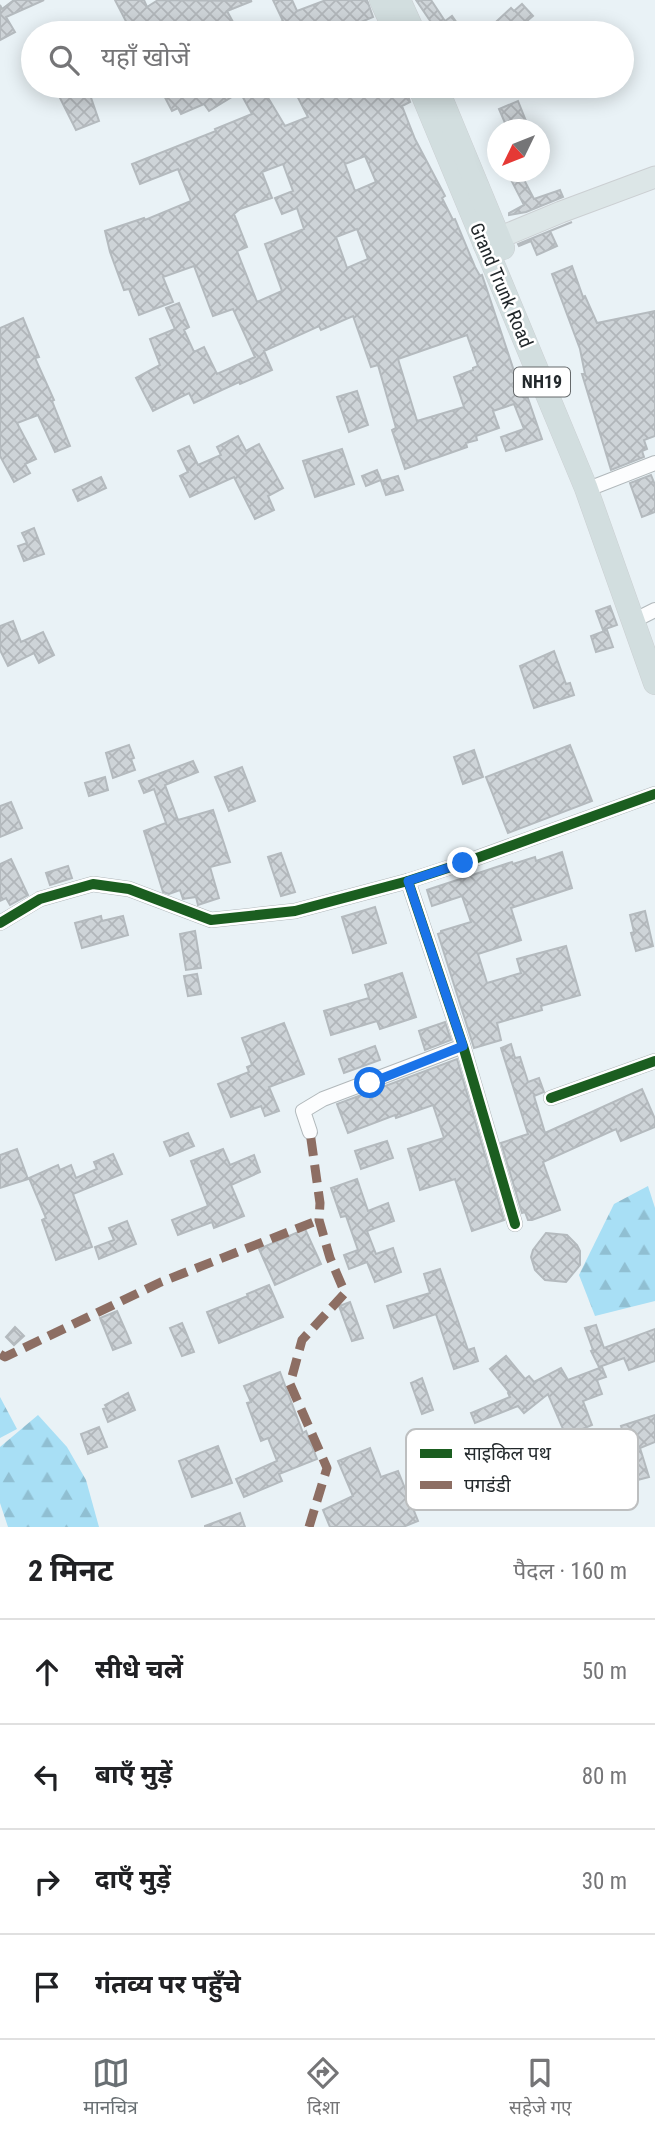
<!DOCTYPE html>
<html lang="hi">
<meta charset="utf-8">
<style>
:root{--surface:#fff;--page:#f2f2f2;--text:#202124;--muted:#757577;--line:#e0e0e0;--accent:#686f73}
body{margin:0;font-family:"Roboto Condensed","Noto Sans Devanagari",sans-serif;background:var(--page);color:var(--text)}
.compass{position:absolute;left:487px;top:119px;width:63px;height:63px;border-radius:50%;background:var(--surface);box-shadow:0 4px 18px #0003;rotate:227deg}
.stop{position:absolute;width:21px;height:21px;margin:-16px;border:5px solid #1a73e8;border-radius:50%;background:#fff}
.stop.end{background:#1a73e8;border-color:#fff;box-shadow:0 2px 7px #0008}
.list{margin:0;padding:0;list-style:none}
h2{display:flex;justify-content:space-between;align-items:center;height:91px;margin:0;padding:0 28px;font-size:30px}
h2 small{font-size:23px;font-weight:400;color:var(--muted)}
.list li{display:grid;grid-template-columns:46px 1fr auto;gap:21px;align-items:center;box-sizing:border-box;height:105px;padding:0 28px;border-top:2px solid var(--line)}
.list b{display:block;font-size:26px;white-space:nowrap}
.list em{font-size:23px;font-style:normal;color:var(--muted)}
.icon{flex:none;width:38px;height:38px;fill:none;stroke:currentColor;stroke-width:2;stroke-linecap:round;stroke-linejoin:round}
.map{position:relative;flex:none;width:655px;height:1527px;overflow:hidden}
.search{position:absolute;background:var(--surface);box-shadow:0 4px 18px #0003;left:21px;right:21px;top:21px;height:77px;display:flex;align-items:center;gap:18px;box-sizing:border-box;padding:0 24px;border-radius:38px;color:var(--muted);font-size:26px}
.sheet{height:511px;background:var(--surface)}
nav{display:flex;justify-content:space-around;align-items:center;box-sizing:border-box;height:98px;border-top:2px solid var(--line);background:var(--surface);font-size:19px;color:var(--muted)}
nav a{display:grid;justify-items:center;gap:4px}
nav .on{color:var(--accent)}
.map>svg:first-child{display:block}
.forest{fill:url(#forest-firs)}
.building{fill:url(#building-cross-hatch);stroke:#b4babe;stroke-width:2;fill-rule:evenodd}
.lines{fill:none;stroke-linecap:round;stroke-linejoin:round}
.minor-casing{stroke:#b1b8bb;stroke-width:16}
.primary-casing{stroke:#cbcfd2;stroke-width:23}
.trunk-casing{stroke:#cbcfd2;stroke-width:24}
.minor{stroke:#fcfdfe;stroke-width:14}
.primary{stroke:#dce6e7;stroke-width:21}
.trunk{stroke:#d2dedf;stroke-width:23}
.quiet{stroke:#8d6e63;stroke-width:9;stroke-dasharray:18 9;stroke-linecap:butt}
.cycleway-casing{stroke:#fff;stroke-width:15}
.cycleway{stroke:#1b5e20;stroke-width:10}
.route{stroke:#1a73e8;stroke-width:9}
.labels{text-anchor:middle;stroke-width:5;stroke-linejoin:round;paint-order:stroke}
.shield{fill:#fff;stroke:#65696b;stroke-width:2}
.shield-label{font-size:18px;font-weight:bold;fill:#23292c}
.street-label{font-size:19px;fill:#23292c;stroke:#fff}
.key{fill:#fff;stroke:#bdbfc0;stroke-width:2}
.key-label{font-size:19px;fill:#23292c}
</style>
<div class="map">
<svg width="655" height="1527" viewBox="0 0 655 1527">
<defs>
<pattern id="forest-firs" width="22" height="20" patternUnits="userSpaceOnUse" patternTransform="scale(1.75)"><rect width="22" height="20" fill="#a8dff5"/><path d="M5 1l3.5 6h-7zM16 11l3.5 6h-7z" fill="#90bfd2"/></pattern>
<pattern id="building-cross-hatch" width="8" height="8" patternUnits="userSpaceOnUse" patternTransform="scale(1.75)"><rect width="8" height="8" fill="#ced4d8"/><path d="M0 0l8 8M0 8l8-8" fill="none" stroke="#b1b6ba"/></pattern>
</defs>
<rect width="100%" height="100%" fill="#e9f2f6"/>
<!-- forest -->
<g class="forest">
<path d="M648,1186L655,1208V1301L595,1316L579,1275L614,1204Z"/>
<path d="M0,1397L17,1429L0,1438Z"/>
<path d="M38,1415L67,1447L86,1480L99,1527H8L0,1503V1447Z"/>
</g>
<!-- building -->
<g class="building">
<path d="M14,0H44L6,17L15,32L0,40V5L2,9Z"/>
<path d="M115,0H144L147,7L158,0L252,1L227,11L239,33H173L170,29L159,33H132Z"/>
<path d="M273,0H292L297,11L326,0H367L373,17L361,22L366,33H257L283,21Z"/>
<path d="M416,0H431L445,21L452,16L464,33H428L435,28Z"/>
<path d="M522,4L533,16L520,27L526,33H484L511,8L514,11Z"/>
<path d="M54,86H87L99,121L76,130Z"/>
<path d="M159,86H261L285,126L308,117L292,86H405L410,102L402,106L415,139L445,196L442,198L453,220L455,219L475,267L480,276L482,275L519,386L523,384L542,439L506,451L501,437L524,429L514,404L493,411L499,428L476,436L477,440L466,443L467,447L405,469L392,430L396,428L378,365L371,367L353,316L321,330L319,326L264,351L272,370L240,384L239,382L194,403L189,393L153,411L136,378L160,365L150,339L175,329L166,308L179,303L189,327L184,330L194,352L204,347L217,374L255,357L233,309L213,316L194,266L163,277L173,302L139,315L129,289L124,290L110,252L105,231L144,218L145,220L191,201L178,169L140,184L132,164L216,131L215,129L252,114L240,92L209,111L204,104L181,114L178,108L172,111ZM365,156L376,182L355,191L345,164ZM283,164L293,191L275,198L282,214L297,208L304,229L265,244L282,291L257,302L237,251L247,247L234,214L240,209L272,198L262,172ZM357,229L368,259L347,268L336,237ZM467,335L478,366L473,368V370L454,377L464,407L417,421L398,359Z"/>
<path d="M518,101L528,126L520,130H508L499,109Z"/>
<path d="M507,172H520L534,199L560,190L563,197L526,212L509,215V213L524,205Z"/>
<path d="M572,222L550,231L557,246L537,255L531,241L519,246L518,244Z"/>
<path d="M572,266L583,297L585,296L597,323L655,311V436L644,440L647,449L642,451L644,457L611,470L582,374H585L580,349L552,274Z"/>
<path d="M23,318L39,357L35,358L54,400L52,401L70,446L55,452L38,415L17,423L36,459L25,464L30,473L14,482L0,456V328Z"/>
<path d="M357,391L368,425L349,432L337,397Z"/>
<path d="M238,436L246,451L259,444L283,488L268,496L274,510L255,519L234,477L190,497L180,476L188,472L178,451L189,446L198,465L221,455L217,447Z"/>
<path d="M342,449L354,484L315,497L303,461Z"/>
<path d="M377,470L381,480L366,486L362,476Z"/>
<path d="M651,475L655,485V512L642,517L630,483Z"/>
<path d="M398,476L403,490L386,495L381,481Z"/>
<path d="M101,477L106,488L78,501L73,490Z"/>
<path d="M34,528L44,554L24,561L18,546L27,543L22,533Z"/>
<path d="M610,606L617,625L603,630L596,611Z"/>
<path d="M13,621L21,642L43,632L54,655L39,663L34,653L8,666L0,650V626Z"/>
<path d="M607,630L613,647L596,652L591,636Z"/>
<path d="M554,651L566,684L570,683L574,695L534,708L520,666Z"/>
<path d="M129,745L134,758L131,759L135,770L113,778L106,753Z"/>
<path d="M570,745L592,801L508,833L486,777Z"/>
<path d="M474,750L483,777L463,784L454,757Z"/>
<path d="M193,761L198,772L165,785L178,820L213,810L230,862L210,867L219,898L198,905L196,897L183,899L180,890L169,894L163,892L144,831L166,823L154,789L144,793L139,781Z"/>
<path d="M242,767L255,801L229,811L215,777Z"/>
<path d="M105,777L108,790L89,796L85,783Z"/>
<path d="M11,802L22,828L0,837V806Z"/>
<path d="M562,852L572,888L511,908L521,940L478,954L487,983L521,973L517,959L566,946L580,995L541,1006L542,1010L497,1023L501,1040L474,1048L438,934L441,933V931L471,922L462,896L432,906L427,890L512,862L513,864L535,857L536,861Z"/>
<path d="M281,853L295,892L281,896L268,857Z"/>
<path d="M11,859L28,895L10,905L6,898L0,901V864Z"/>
<path d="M68,866L72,878L50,885L46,873Z"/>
<path d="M375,907L386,943L353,953L342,917Z"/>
<path d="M645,911L653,946L636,951L631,933L634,932L630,915Z"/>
<path d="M101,916L102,921L123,916L128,935L82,948L75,923Z"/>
<path d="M195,931L201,968L186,970L180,934Z"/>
<path d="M402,973L416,1017L380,1029L377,1021L331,1035L324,1011L369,998L365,985Z"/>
<path d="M197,974L201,994L188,996L184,976Z"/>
<path d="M445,1022L451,1040L425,1050L419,1031Z"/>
<path d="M284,1023L304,1074L269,1087L279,1111L265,1116L261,1106L231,1117L218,1084L249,1072L247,1067L252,1065L242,1038Z"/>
<path d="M511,1044L515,1058L520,1057L528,1082L539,1078L544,1092L534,1096L545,1133L642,1089L655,1119V1127L621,1141L616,1129L543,1162L560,1210L532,1220H528L525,1212L522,1213L501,1143L528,1134L501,1048Z"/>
<path d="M375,1046L380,1060L344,1073L339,1059Z"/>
<path d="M457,1059L504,1220L472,1231L455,1179L420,1190L408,1149L444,1138L433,1105L396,1118L395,1115L348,1133L337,1104Z"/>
<path d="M188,1133L194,1146L170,1156L164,1142Z"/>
<path d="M387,1141L393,1158L361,1169L355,1151Z"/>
<path d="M17,1149L28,1179L0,1188V1155Z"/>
<path d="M223,1149L230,1165L254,1155L260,1172L231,1185L244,1216L214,1228L212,1222L178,1235L172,1220L208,1206L191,1161Z"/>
<path d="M113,1154L122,1174L73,1194L92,1247L56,1260L42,1220L46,1218L29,1178L58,1165L60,1170L71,1165L76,1178L97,1169L94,1162Z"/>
<path d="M357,1179L368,1211L388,1203L394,1221L367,1231L376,1254L393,1248L401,1272L375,1282L367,1262L349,1269L344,1255L358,1250L346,1216L341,1217L331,1188Z"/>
<path d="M127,1221L136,1244L99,1259L95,1247L114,1240L109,1228Z"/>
<path d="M305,1229L321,1264L275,1285L259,1249Z"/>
<path d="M546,1233L567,1235L577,1245L580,1251V1265L566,1282L545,1280L535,1270L531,1257L533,1250Z"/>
<path d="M440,1269L468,1350L474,1348L478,1361L454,1369L436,1314L394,1328L387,1306L430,1293L424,1274Z"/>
<path d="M269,1285L283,1317L219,1343L207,1312L248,1296L247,1294Z"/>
<path d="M350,1302L363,1338L352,1341L339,1306Z"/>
<path d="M117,1311L131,1343L113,1350L100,1318Z"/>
<path d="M182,1323L194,1352L182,1356L170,1328Z"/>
<path d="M596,1325L604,1348L655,1329V1361L629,1370L624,1358L599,1367L591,1351L593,1350L585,1328Z"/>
<path d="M15,1327L24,1336L14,1345L6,1337Z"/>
<path d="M506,1356L525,1379L529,1376L534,1382L561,1368L568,1380L602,1367L606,1377L597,1380L602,1394L583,1401L592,1425L566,1436L548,1394L524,1413L518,1406L475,1423L471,1413L510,1397L508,1393L509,1392L490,1369Z"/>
<path d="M280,1372L303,1433L306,1431L317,1459L279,1474L282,1481L244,1497L236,1479L277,1461L268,1438L261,1441L247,1403L251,1402L244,1386Z"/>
<path d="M422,1378L433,1410L422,1414L411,1383Z"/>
<path d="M128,1393L135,1410L108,1422L103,1409L107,1408L105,1405Z"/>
<path d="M655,1415V1442L640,1448L649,1477L626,1483L620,1462L631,1459L621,1426Z"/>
<path d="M99,1427L107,1447L88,1454L81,1434Z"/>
<path d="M218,1446L232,1483L192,1497L179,1461Z"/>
<path d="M370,1448L381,1477L398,1471L418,1521L403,1527H330L323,1510L353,1496L338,1461Z"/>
<path d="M240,1513L245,1527H205V1526Z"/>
</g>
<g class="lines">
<!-- minor casing -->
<g class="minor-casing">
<g id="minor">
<path d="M596,486L655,463"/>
<path d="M643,616L655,610"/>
<path d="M408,881L463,1046L515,1224"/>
<path d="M0,923L40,899L93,884L129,889L211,920L295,911L408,881L463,863L655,794"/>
<path d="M551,1098L655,1061"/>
<path d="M310,1132L303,1111L323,1099L463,1046"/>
</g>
</g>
<!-- primary casing -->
<g class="primary-casing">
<path id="primary" d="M484,244L561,212L655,177"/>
</g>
<!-- trunk casing -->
<g class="trunk-casing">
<g id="trunk">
<path d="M381,0L396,33"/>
<path d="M399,0L414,33"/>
<path d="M419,86L586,488L655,683"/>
<path d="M436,86L503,248"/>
</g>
</g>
<!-- minor -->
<use href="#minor" class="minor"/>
<!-- primary -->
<use href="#primary" class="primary"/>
<!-- trunk -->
<use href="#trunk" class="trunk"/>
<!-- quiet -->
<g class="quiet">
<path d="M0,1354L5,1357L161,1282L319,1220"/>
<path d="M309,1527L327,1468L290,1384L302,1340L345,1293L330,1258L319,1220L320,1203L310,1132"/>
</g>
<!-- cycleway casing -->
<g class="cycleway-casing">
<g id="cycleway">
<path d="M408,881L463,1046L515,1224"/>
<path d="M0,923L40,899L93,884L129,889L211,920L295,911L408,881L463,863L655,794"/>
<path d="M551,1098L655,1061"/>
</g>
</g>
<!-- cycleway -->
<use href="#cycleway" class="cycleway"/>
</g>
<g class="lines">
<!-- route -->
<path class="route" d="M370,1083L463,1046L408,881L463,863"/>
</g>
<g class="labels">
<!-- shield labels -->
<rect class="shield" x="514" y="367.5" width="56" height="29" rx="5"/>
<g class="shield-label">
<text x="542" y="388">NH19</text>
</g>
<!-- street labels -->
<g class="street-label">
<text transform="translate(502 285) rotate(67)" y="7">Grand Trunk Road</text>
</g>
</g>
<!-- legend -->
<rect x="406" y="1429" width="232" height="81" rx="10" class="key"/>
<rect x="420" y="1449" width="32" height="9" fill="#1b5e20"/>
<rect x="420" y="1481" width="32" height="8" fill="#8d6e63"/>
<g class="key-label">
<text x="464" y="1460">साइकिल पथ</text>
<text x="464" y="1492">पगडंडी</text>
</g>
</svg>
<svg class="compass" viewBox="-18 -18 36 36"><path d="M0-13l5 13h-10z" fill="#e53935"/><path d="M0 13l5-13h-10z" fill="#757577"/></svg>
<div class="stop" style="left:370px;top:1083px"></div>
<div class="stop end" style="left:463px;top:863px"></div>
<div class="search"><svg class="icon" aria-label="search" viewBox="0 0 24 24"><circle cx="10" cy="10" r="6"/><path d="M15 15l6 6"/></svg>यहाँ खोजें</div>
</div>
<section class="sheet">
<h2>2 मिनट<small>पैदल · 160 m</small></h2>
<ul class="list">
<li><svg class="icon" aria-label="ahead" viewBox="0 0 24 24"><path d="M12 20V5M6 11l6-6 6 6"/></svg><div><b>सीधे चलें</b></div><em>50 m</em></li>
<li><svg class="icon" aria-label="left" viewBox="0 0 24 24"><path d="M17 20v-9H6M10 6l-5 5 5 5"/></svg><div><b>बाएँ मुड़ें</b></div><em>80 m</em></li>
<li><svg class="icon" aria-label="right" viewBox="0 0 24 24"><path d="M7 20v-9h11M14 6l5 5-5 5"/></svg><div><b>दाएँ मुड़ें</b></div><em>30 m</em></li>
<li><svg class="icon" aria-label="arrive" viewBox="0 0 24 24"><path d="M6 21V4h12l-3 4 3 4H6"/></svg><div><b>गंतव्य पर पहुँचे</b></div></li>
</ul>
</section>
<nav>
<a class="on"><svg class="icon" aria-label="map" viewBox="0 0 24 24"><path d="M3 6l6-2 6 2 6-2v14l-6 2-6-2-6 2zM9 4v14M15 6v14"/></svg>मानचित्र</a>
<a><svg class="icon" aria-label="directions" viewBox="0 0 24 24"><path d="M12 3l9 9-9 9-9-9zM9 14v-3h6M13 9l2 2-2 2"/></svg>दिशा</a>
<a><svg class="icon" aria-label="saved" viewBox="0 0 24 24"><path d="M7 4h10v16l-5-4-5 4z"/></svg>सहेजे गए</a>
</nav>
